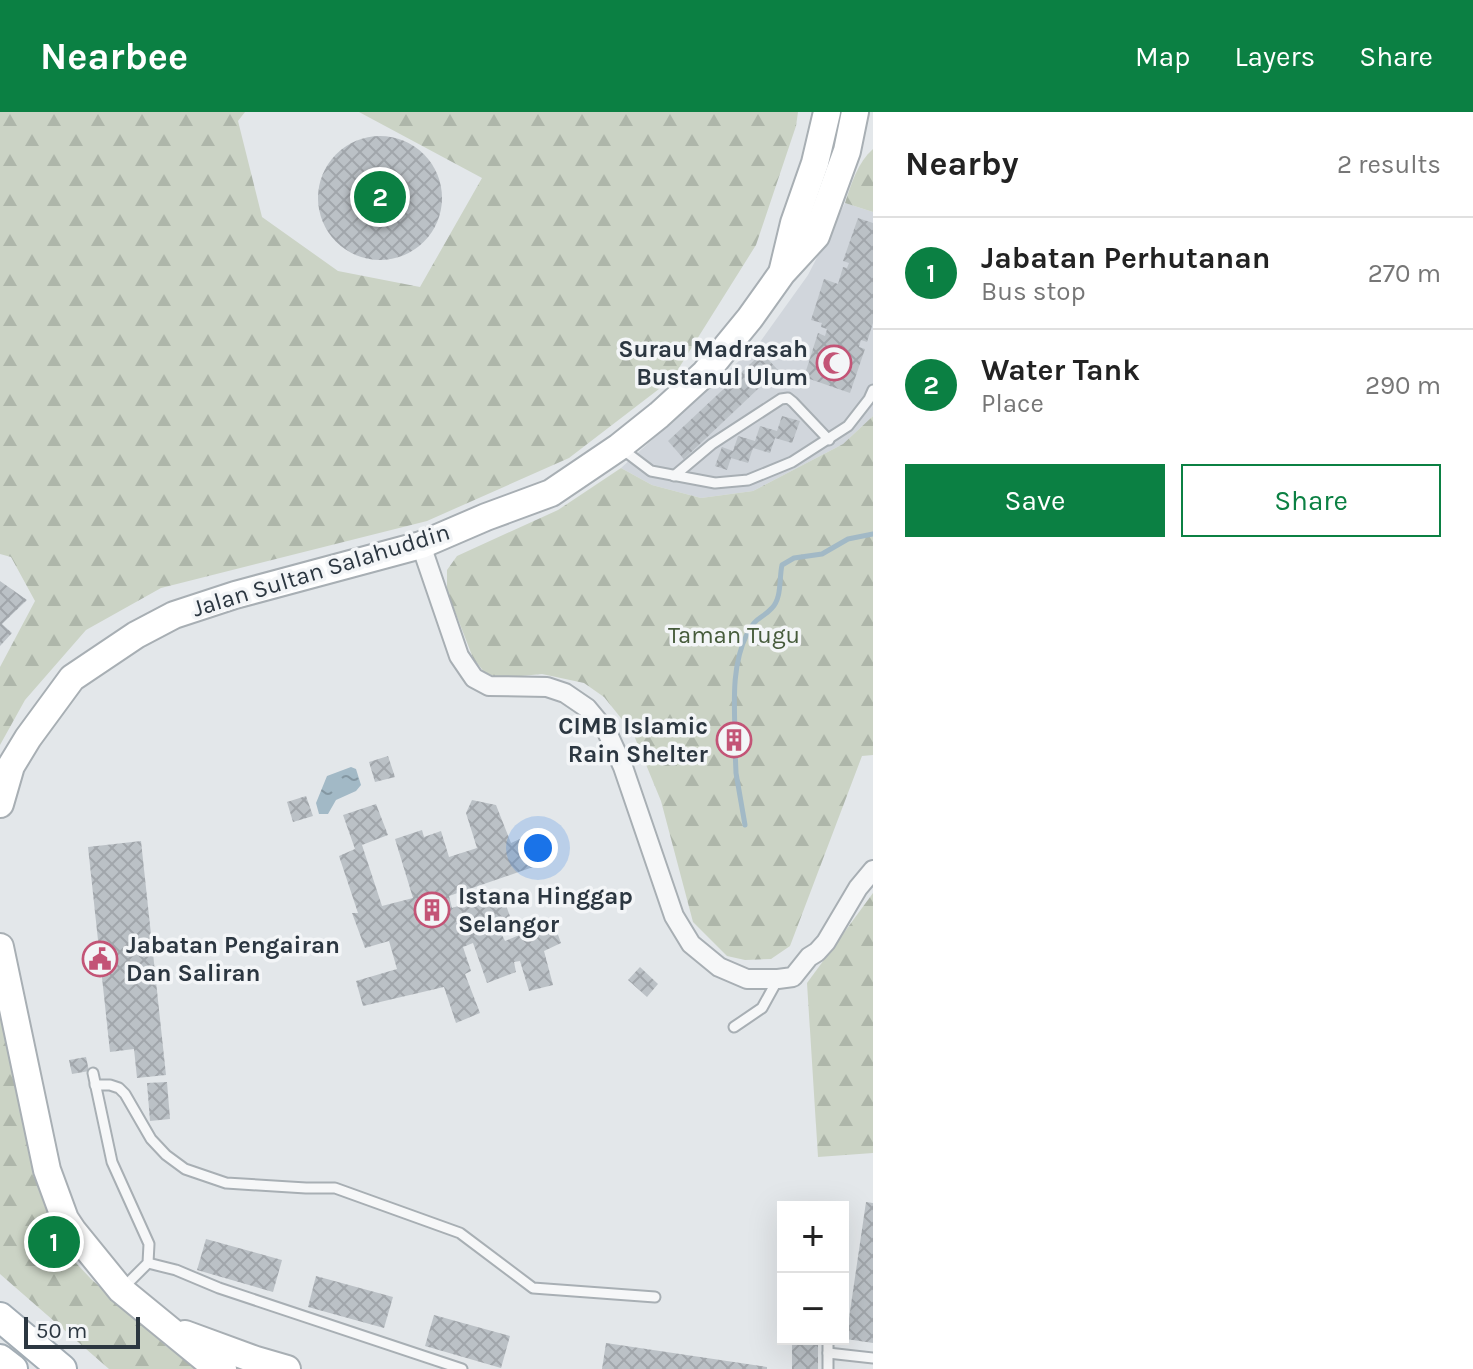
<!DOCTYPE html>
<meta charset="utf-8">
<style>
:root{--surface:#fff;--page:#f6f6f6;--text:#222;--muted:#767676;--line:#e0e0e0;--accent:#0b8043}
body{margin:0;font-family:Karla,sans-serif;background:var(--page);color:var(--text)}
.controls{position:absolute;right:24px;bottom:24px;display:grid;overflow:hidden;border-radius:0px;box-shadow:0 8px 32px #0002}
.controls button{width:72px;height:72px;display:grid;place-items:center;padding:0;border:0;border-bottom:2px solid var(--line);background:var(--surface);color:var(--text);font:40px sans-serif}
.scale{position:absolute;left:24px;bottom:20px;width:116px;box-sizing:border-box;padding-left:8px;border:4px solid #2c3741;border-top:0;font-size:22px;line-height:28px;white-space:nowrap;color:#2c3741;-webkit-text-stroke:6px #f3f5f7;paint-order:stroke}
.you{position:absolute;left:538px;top:736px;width:28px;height:28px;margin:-20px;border:6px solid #fff;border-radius:50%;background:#1a73e8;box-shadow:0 0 0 12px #1a73e833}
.badge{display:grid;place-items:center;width:52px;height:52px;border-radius:50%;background:var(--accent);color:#fff;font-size:26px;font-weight:700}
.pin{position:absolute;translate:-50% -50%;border:4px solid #fff;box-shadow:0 2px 8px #0006}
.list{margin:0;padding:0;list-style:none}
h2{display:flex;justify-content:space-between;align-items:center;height:104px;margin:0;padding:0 32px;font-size:34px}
h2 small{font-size:26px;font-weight:400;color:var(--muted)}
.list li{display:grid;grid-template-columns:52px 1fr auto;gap:24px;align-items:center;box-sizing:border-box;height:112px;padding:0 32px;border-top:2px solid var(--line)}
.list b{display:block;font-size:30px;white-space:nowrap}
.list p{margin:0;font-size:26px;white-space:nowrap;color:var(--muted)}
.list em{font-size:26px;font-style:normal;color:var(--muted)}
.actions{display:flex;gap:16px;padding:24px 32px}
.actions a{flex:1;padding:18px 0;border:2px solid var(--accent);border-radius:0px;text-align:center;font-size:28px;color:var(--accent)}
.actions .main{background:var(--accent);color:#fff}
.map{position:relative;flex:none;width:873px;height:1257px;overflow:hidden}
header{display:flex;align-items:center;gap:48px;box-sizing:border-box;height:112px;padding:0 40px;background:var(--accent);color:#fff}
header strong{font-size:38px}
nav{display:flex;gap:44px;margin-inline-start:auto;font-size:28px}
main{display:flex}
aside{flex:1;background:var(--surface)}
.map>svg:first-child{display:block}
.built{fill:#d1d6dc}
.forest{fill:url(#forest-firs)}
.water{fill:url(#water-ripples)}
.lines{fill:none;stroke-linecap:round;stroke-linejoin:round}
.stream{stroke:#a2b9c6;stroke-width:5}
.building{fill:url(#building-cross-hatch)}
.lane-casing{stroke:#a8afb4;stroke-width:13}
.street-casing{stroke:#a8afb4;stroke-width:22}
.secondary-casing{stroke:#a8afb4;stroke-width:30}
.primary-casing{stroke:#a3adb5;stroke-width:32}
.lane{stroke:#f6f7f8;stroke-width:9}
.street{stroke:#f6f7f8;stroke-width:18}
.secondary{stroke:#fff;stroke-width:26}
.primary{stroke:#fff;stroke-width:28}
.labels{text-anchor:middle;stroke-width:7;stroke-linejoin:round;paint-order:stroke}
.poi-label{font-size:24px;font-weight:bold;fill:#2c3741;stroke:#f3f5f7;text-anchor:end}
.street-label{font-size:24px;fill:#2c3741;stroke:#f3f5f7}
.park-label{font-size:24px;fill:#465b3b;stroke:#f3f5f7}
</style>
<header>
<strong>Nearbee</strong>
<nav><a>Map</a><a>Layers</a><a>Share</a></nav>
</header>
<main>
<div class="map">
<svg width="873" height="1257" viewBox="0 0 873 1257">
<defs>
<pattern id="forest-firs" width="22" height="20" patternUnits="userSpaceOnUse" patternTransform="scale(2)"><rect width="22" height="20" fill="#cbd3c5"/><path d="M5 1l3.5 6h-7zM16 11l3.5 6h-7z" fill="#aeb6aa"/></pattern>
<pattern id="water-ripples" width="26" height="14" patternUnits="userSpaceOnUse" patternTransform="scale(2)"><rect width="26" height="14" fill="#a2b9c6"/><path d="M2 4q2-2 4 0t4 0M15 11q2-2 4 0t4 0" fill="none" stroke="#8497a2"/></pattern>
<pattern id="building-cross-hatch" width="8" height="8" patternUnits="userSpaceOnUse" patternTransform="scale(2)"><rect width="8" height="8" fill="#bbc1c6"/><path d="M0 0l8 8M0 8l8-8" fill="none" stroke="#a1a6ab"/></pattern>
</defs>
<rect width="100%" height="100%" fill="#e3e7ea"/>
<!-- built -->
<path class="built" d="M845,91L873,100V304L843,332L753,379L701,386L652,373L621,356L760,230L808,163Z"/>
<!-- forest -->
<g class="forest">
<path d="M0,0H245L238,9L262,105L338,159L420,175L482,66L359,0H798L796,14L756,133L672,267L569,346L427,409L161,476L86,518L25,588L0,633V555L35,489L11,445L0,442Z"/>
<path d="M873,37V100L845,91C851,72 858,50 873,37Z"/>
<path d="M873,304V643L862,644L790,834L771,847L745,848L727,844L693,810L661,689L633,621L604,585L584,571L542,562L500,566L485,561L473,546L447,479V458L457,444L558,398L621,356L652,373L701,386L753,379L843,332Z"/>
<path d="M873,781V1041L818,1045L807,871Z"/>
<path d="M0,885L49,1091L53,1116L62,1136L91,1167L167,1235L207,1257H109L0,1162Z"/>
</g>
<!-- water -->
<path class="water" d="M351,655L356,657L361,673L356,679L336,688L328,702H319L316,691L327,664Z"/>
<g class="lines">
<!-- stream -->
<path class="stream" d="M745,713L736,661L735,636L729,633V624L735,621C734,588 732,552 747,522C755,505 762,507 772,496C782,486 779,466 782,453L794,446L822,442L848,427L873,422"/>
</g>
<!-- building -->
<g class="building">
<circle cx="380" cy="86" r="62"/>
<path d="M858,106L873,111V211L867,230L861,228L859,235L865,237L850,281L804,265L818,221L825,224L827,217L821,215L822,211L811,208L824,167L838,172L843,155L847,156L849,151L843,149Z"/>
<path d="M762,241L778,258L684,347L668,329Z"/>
<path d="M782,304L800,309L792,331L775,326L770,341L753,336L748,351L731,346L727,358L715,354L722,335L733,339L738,324L755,329L760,314L777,319Z"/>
<path d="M0,469L27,488L2,512L12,521L0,534Z"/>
<path d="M388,644L395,665L375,670L369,650Z"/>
<path d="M306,684L313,704L293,710L287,690Z"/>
<path d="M472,688L496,693L511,731L522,726L533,755L449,784L452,796L501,780L514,815L501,821L505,829L553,809L561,831L544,839L553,873L529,879L520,849L514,850L516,860L487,871L473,831L463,835L471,859L465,862L480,901L456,911L444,875L363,894L356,869L397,857L389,829L365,836L352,801H358L339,744L355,737L343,703L376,692L388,723L362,733L382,794L413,786L395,727L422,718L424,725L441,719L449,745L477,736L466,701Z"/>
<path d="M141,729L166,963L137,966L134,937L110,940L88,735Z"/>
<path d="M640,855L658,872L647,885L628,868Z"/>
<path d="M86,945L89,959L72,962L69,948Z"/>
<path d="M167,970L170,1007L150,1009L147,971Z"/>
<path d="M866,1090L873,1091V1231L846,1227Z"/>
<path d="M206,1127L282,1148L273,1180L197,1158Z"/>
<path d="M316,1164L393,1185L384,1216L308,1195Z"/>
<path d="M434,1203L510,1224L501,1256L425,1234Z"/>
<rect x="792" y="1227" width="26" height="30"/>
<path d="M606,1231L767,1255V1257H602Z"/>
</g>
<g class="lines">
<!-- lane casing -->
<g class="lane-casing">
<g id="lane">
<path d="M622,337L651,359L715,371L748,368L792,350L848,314L869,287L873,278"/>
<path d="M674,364L712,332L781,287L788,286L793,290L829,328"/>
<path d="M734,915L762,896L778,867"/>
<path d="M93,961L112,1050L149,1132L148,1151L122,1177"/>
<path d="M95,973H110L119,976L125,982L151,1027L166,1043L185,1057L226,1071L306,1076H335L460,1121L533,1176L655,1185"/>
<path d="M148,1151L176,1158L219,1176L462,1257"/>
<path d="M828,1241L873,1246"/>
<path d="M828,1257V1227"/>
</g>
</g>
<!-- street casing -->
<g class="street-casing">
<path id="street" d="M421,433L459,544L474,566L489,574L547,575L565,581L587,596L607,620L623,655L674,804L691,832L719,855L747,867H778L793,865L809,845L817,840L826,830L858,776L873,758"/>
</g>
<!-- secondary casing -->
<g class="secondary-casing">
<g id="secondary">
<path d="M783,157L794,111L815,51L827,0"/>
<path d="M0,692L11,654L28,626L72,566L136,523L174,503L235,483L421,433L486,405L551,381L619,335L659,303L705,261L750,206L782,161L816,124L847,39L855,0"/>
<path d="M0,835L47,1058L65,1107L73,1119L121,1178L209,1250L223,1257"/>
<path d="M185,1222L256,1248L287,1257"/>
</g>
</g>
<!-- primary casing -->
<g class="primary-casing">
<g id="primary">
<path d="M0,1205L62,1257"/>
<path d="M0,1247L13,1257"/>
</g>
</g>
<!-- lane -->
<use href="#lane" class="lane"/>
<!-- street -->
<use href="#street" class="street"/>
<!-- secondary -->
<use href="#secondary" class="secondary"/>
<!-- primary -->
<use href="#primary" class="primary"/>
</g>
<!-- icons -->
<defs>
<g id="mosque-ring" transform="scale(1.8)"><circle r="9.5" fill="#f3f5f7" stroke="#c35476" stroke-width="1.5"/><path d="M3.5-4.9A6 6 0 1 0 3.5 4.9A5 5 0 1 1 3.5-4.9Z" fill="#c35476"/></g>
<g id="building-ring" transform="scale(1.8)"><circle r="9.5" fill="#f3f5f7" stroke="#c35476" stroke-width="1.5"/><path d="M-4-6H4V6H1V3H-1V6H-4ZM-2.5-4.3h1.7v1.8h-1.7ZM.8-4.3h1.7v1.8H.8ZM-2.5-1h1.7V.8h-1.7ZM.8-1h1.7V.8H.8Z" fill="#c35476"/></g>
<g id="civic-ring" transform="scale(1.8)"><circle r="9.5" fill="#f3f5f7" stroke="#c35476" stroke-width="1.5"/><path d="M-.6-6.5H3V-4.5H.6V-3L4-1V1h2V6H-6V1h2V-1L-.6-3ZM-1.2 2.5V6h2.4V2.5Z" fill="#c35476"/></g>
</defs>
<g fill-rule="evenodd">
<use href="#mosque-ring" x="834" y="251"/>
<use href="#building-ring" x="734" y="628"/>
<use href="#building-ring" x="432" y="798"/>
<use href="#civic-ring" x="100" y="847"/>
</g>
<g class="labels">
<!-- poi labels -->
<g class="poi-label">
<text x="808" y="245">Surau Madrasah<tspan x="808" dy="28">Bustanul Ulum</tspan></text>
<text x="708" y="622">CIMB Islamic<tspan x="708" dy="28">Rain Shelter</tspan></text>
<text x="458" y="792" text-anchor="start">Istana Hinggap<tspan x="458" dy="28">Selangor</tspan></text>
<text x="126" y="841" text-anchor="start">Jabatan Pengairan<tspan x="126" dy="28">Dan Saliran</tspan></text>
</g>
<!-- street labels -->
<g class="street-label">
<text transform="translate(321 458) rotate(-17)" y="8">Jalan Sultan Salahuddin</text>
</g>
<!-- park labels -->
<g class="park-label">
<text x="734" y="531">Taman Tugu</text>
</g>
</g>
</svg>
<div class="controls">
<button>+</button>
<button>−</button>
</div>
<div class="scale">50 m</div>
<div class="you"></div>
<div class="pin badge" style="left:54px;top:1130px">1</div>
<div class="pin badge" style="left:380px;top:85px">2</div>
</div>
<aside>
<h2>Nearby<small>2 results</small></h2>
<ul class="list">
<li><span class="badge">1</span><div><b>Jabatan Perhutanan</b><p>Bus stop</p></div><em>270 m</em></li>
<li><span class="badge">2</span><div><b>Water Tank</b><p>Place</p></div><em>290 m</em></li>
</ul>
<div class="actions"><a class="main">Save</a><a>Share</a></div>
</aside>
</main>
